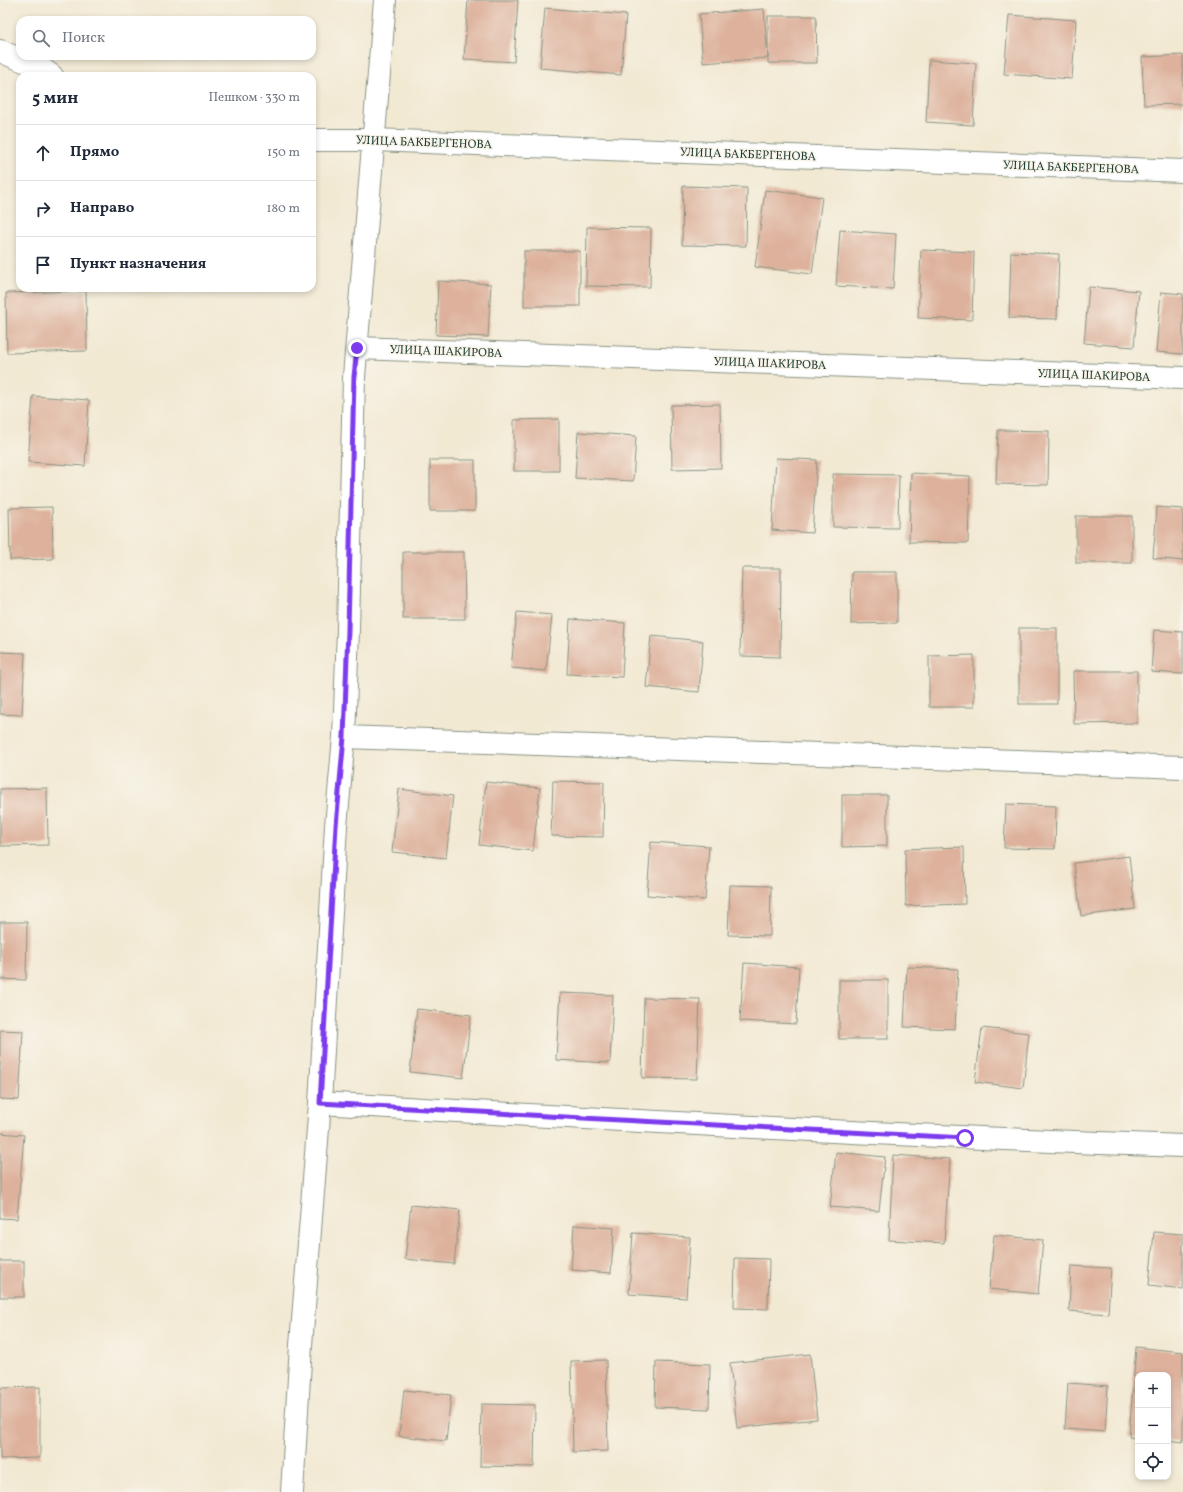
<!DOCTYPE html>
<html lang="ru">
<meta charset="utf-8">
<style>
:root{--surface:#fff;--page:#f6f6f7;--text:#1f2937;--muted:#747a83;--line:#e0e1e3}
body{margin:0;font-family:Vollkorn,serif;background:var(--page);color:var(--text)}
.controls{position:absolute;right:12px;bottom:12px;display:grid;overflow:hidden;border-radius:8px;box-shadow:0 2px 6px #0003}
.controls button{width:36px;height:36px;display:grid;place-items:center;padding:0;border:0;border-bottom:1px solid var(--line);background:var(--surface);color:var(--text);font:20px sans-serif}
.stop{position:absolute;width:12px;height:12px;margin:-9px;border:3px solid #7c3aed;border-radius:50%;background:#fff}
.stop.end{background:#7c3aed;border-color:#fff;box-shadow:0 1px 4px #0008}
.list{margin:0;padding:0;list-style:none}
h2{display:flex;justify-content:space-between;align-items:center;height:52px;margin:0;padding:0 16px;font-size:17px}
h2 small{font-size:13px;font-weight:400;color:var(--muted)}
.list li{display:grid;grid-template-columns:26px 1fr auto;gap:12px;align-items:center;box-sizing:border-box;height:56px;padding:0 16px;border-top:1px solid var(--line)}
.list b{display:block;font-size:15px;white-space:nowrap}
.list em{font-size:13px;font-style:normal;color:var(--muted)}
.icon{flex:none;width:22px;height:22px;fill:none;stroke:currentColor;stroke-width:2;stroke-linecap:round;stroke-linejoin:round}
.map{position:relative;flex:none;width:1183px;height:1492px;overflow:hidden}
.search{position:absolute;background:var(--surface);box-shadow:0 2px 6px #0003;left:16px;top:16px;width:300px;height:44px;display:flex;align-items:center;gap:10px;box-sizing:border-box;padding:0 14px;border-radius:12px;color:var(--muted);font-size:15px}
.panel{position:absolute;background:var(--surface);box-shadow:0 2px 6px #0003;left:16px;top:72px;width:300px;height:220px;border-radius:12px}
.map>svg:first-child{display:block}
.building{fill:#ddb19b}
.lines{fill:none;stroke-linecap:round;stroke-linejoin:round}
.minor-casing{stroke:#889384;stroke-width:24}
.minor{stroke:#fff;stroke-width:22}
.route{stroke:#7c3aed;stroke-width:5}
.labels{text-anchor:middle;stroke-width:3;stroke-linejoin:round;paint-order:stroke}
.street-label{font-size:12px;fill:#1f3d34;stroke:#f7f3e8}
</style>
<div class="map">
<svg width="1183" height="1492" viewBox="0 0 1183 1492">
<rect width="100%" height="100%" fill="#f7f3e8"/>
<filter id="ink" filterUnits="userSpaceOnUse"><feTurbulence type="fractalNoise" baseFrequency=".025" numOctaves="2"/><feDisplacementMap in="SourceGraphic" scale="8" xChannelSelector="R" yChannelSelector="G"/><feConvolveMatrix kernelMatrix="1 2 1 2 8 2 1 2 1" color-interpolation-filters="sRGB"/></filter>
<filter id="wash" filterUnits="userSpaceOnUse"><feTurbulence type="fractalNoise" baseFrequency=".012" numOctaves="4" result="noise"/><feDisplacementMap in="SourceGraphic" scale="16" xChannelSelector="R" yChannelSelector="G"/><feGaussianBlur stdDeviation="0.9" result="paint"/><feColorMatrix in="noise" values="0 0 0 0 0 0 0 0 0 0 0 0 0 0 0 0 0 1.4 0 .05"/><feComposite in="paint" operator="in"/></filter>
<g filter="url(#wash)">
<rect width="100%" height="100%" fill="#f2e9d3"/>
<g id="blocks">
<!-- building -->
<g class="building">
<path d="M468,0H518L514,62L464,59Z"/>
<path d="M545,8L626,15L621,75L540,68Z"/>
<path d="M764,9L768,58L703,63L699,14Z"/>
<path d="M1009,15L1076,20L1072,79L1004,74Z"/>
<path d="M768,16H816L817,63H768Z"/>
<path d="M1183,55V104L1144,105L1142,57Z"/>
<path d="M929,60L976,63L973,125L926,122Z"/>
<path d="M683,186L747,188L746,246L682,245Z"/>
<path d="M765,190L822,197L812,274L755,267Z"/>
<path d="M587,227L651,228L650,287L586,286Z"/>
<path d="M840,230L896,234L893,289L836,286Z"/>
<path d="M921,250L974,252L972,320L918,318Z"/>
<rect x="524" y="251" width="56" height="55"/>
<path d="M1011,252L1059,254L1057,319L1009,318Z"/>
<path d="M438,281L491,284L488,337L436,335Z"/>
<path d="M1089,287L1139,291L1134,347L1084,343Z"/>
<path d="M86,291L87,351L7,353L6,293Z"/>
<path d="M1161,292L1183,294V354L1156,352Z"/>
<path d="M33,396L89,400L85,466L28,462Z"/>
<path d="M720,404L721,468L672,469L671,405Z"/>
<path d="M559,419V471H514V420Z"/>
<path d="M998,430L1049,431L1048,485L996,484Z"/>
<path d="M578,432L636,436L633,481L575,478Z"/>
<path d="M776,458L817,460L812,533L772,530Z"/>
<rect x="430" y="460" width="45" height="51"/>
<path d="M911,473L970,476L968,543L909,542Z"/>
<path d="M833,474L899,475L898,528L833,527Z"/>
<path d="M52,507L53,559L10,560L9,508Z"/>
<path d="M1157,507L1183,509V561L1153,558Z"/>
<rect x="1076" y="516" width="56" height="47"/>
<path d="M403,552H464L465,619H403Z"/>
<path d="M742,568H781L780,657L740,656Z"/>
<path d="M852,572H897V623L851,624Z"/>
<path d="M517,612L552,615L546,671L511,668Z"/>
<path d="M570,619L625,623L622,677L567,674Z"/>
<rect x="1019" y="628" width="38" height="76"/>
<path d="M1154,630L1183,632V674L1151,672Z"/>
<path d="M651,636L703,641L699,692L646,687Z"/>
<path d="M0,652L25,653L22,715L0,714Z"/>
<path d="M974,655V707H929V656Z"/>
<path d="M1073,671H1137V723L1074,724Z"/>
<path d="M553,781L604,782L603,837L551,836Z"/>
<path d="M486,782L540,788L533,851L479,845Z"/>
<path d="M47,788L48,845L0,846V789Z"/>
<path d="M399,789L453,796L446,858L392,852Z"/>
<path d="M842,795H887V846L842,847Z"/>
<path d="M1006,804L1056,806L1055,849L1004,848Z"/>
<path d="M651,842L709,846L705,900L647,895Z"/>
<path d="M964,847L965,904L906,906L905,849Z"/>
<path d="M1129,856L1135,909L1081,916L1074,863Z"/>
<path d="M730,885L771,886L770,936L728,935Z"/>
<path d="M0,922H27L26,980L0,979Z"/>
<path d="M744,963L799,967L796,1024L740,1021Z"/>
<path d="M907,967L958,969L955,1029L904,1027Z"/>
<rect x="839" y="980" width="49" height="59"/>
<path d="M560,993L613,995L610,1063L556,1060Z"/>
<path d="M644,998L700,999L697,1079L642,1078Z"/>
<path d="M417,1009L471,1015L463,1078L410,1072Z"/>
<path d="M982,1028L1029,1033L1023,1088L975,1082Z"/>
<path d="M0,1030L23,1031L19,1100L0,1099Z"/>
<path d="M0,1133L24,1135L17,1219L0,1218Z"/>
<path d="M836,1152L885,1157L879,1211L830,1207Z"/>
<path d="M893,1155L950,1159L944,1243L889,1240Z"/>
<path d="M411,1205L460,1210L454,1264L405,1259Z"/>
<path d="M574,1225L614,1228L611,1273L571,1270Z"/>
<path d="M1154,1232L1183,1234V1289L1149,1285Z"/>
<path d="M633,1233L690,1237L686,1298L629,1294Z"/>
<path d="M994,1235L1043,1240L1038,1294L989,1289Z"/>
<path d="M735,1258L769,1259L768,1309L734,1308Z"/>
<rect x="0" y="1261" width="24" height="36"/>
<path d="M1071,1266L1111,1268L1108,1314L1069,1311Z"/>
<path d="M1136,1347L1183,1352V1442L1168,1440V1375H1138V1438L1129,1437Z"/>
<path d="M810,1354L817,1419L737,1428L730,1363Z"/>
<path d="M606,1360L608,1451L573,1452L571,1361Z"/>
<path d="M656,1362L710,1364L709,1409L655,1407Z"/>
<path d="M1068,1383L1108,1386L1105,1432L1065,1429Z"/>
<path d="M40,1387V1458L0,1459V1388Z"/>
<path d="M404,1390L451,1395L446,1441L399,1436Z"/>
<path d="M481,1404L535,1405L534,1467L480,1466Z"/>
</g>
</g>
</g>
<g filter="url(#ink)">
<use href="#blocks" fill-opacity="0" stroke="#889384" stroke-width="1"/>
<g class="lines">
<!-- minor casing -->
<g class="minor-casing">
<g id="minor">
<path d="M0,51L41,68L52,76"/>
<path d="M312,140H374L1183,171"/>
<path d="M357,348L1183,378"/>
<path d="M344,737L1183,767"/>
<path d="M320,1103C607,1120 895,1136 1183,1146"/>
<path d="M292,1492L301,1345L320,1103L336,826L344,737L348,630L354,377L385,0"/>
</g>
</g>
<!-- minor -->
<use href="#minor" class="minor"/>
</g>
</g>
<g class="lines" filter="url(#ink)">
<!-- route -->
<path class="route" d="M357,348L354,377L348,630L344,737L336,826L320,1103L601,1119L965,1138"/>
</g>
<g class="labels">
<!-- street labels -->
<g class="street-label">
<text transform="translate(424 142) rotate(2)" y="4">УЛИЦА БАКБЕРГЕНОВА</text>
<text transform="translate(748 154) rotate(2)" y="4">УЛИЦА БАКБЕРГЕНОВА</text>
<text transform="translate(1071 167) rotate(2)" y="4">УЛИЦА БАКБЕРГЕНОВА</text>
<text transform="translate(446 351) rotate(2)" y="4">УЛИЦА ШАКИРОВА</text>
<text transform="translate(770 363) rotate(2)" y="4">УЛИЦА ШАКИРОВА</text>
<text transform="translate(1094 375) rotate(2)" y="4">УЛИЦА ШАКИРОВА</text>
</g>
</g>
</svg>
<div class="controls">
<button>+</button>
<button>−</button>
<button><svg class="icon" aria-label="locate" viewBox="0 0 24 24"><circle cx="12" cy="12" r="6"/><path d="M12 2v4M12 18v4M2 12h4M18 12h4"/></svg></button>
</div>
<div class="stop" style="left:965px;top:1138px"></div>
<div class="stop end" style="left:357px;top:348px"></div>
<div class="search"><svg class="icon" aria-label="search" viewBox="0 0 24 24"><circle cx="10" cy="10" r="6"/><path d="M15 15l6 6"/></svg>Поиск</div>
<section class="panel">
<h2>5 мин<small>Пешком · 330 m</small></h2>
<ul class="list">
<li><svg class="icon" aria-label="ahead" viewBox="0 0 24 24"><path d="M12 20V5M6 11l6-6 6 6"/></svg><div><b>Прямо</b></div><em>150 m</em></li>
<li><svg class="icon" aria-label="right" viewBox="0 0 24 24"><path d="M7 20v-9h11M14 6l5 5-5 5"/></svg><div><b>Направо</b></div><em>180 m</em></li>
<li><svg class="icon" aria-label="arrive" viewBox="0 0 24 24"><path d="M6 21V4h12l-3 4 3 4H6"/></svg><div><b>Пункт назначения</b></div></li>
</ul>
</section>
</div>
